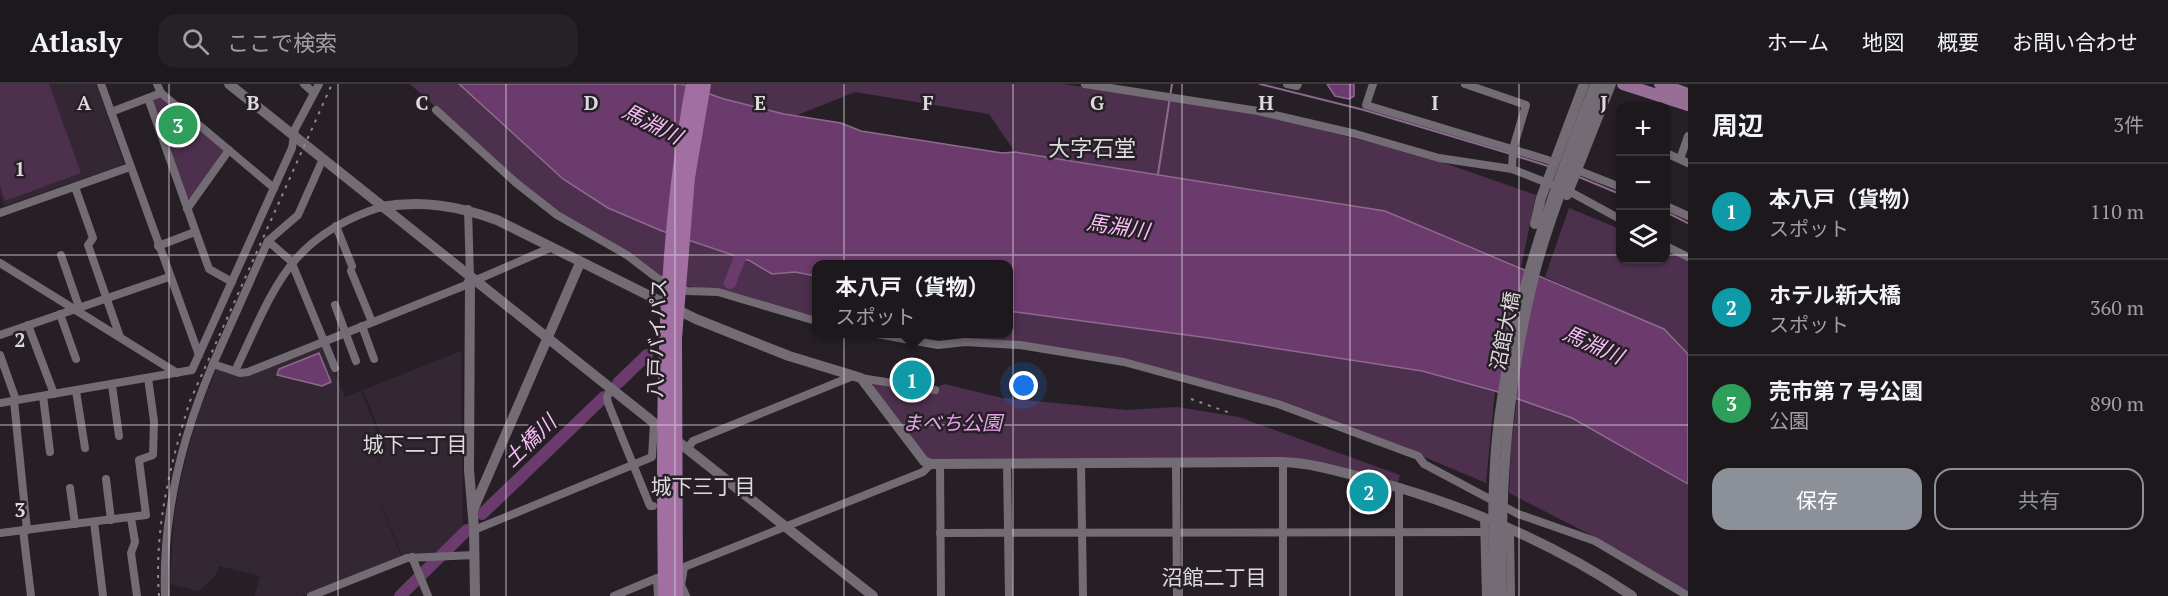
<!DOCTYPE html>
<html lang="ja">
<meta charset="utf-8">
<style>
:root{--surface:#1c181c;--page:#252125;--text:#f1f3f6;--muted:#a0a0a3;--line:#3a373b;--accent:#8c9099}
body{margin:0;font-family:"PT Serif","Noto Sans JP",serif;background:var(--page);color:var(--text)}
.controls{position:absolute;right:18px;top:18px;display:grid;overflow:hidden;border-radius:12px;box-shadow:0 2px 4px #0004}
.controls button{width:54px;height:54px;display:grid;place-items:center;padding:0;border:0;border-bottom:2px solid var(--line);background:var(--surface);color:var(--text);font:30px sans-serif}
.you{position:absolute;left:1024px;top:302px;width:21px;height:21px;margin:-15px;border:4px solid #fff;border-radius:50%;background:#1a73e8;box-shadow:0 0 0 9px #1a73e833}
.badge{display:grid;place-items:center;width:39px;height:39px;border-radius:50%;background:var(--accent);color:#fff;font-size:20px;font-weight:700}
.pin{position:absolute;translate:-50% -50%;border:3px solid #fff;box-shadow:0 2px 6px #0006}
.popup{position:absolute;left:812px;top:176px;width:201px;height:78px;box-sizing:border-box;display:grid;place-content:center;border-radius:12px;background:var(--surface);filter:drop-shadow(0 2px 4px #0005);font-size:20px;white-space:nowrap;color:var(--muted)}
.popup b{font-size:22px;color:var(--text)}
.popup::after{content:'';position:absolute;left:50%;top:100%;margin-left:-12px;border:12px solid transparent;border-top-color:var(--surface)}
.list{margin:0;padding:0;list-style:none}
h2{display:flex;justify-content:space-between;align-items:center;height:78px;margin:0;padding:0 24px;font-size:26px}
h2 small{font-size:20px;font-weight:400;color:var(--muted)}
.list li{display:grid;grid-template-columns:39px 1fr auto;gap:18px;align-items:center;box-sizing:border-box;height:96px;padding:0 24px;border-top:2px solid var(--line)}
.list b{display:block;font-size:22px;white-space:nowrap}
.list p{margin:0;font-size:20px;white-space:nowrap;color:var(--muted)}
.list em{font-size:20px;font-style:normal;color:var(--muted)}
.actions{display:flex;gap:12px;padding:18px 24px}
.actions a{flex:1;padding:14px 0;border:2px solid var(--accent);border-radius:18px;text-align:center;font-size:21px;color:var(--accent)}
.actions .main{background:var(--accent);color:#fff}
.icon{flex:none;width:33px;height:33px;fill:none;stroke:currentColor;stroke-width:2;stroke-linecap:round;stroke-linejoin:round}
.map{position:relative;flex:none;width:1688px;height:512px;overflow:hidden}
header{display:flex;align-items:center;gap:36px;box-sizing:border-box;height:84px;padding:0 30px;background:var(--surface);border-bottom:2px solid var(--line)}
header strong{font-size:28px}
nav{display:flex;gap:33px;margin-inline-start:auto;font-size:21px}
.search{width:420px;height:54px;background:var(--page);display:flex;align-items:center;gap:15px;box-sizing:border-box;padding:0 21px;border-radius:18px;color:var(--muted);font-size:22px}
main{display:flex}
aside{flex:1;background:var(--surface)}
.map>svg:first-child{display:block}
.built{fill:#322732}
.green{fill:#4d304d}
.water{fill:#6c3b6d;stroke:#8e6a8f;stroke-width:1.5}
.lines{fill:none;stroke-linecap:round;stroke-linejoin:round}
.stream{stroke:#8e6a8f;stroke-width:2}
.river{stroke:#6c3b6d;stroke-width:12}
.minor{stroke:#746c74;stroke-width:8}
.tertiary{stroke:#746c74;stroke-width:10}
.primary{stroke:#966e96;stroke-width:12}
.trunk{stroke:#a16fa2;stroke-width:14}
.rail{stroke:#908a8f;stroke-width:2;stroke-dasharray:3 6;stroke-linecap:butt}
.grid{fill:none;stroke:#ded9dd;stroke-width:1.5;stroke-opacity:0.55}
.labels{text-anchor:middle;stroke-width:5;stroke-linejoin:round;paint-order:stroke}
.street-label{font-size:20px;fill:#ded9dd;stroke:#262026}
.park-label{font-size:20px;font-style:italic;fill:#e9a0ea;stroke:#262026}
.water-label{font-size:21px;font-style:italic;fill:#f9bdf9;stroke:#262026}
.neighbourhood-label{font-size:21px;fill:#ded9dd;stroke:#262026}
.quarter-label{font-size:22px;fill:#ded9dd;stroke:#262026}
.grid-label{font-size:20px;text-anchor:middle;font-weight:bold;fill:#ded9dd;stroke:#262026;stroke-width:5;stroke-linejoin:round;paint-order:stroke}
</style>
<header>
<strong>Atlasly</strong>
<div class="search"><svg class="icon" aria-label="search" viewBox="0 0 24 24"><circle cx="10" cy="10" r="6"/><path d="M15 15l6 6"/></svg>ここで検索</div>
<nav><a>ホーム</a><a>地図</a><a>概要</a><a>お問い合わせ</a></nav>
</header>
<main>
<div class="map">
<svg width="1688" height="512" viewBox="0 0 1688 512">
<rect width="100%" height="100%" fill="#262026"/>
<!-- built -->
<g class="built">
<path d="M0,0H96L124,79L121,82L4,122L0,111Z"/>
<path d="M323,260L345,313L361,306L384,365L376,370L385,393L377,370L385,367L386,363L363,306L461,267L463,443L438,470L402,471L372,398L401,472L302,512H255L260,492L219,482L216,491L199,507L170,500L174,431L182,390L198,329L217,284L237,291Z"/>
</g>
<!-- green -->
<g class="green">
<path d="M0,0H49L81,89L5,117L0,102Z"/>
<path d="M410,0H459L563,95L608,124L662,147L741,174L772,190L795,187L816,192V235L688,202L658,190L559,129L517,96Z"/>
<path d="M681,0H1064L1254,29L1424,72L1536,111L1521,183L1385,127L1015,68L989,30L855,8L795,32L723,15Z"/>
<path d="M154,14H162L224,67L190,115L187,114L152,18Z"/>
<path d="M1569,124L1620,145V176H1666V165L1688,176V270L1663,245L1545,193Z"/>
<path d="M1008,227L1209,254L1422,287L1495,307L1486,399L1377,353L1155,283L967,255L906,250H1008Z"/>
<path d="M874,298L934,304L945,300L1002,314L1127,326L1177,323L1239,333L1400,391L1398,398L1291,373L933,376L927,373L871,302Z"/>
<path d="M1517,314L1572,334L1688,400V508L1591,451L1509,409L1511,362Z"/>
</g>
<!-- water -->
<g class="water">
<path d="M459,0H681L724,15L784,30L841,39L861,47L1002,69L1015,68L1385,127L1664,245L1688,270V400L1572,334L1495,307L1422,287L1209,254L1008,227V180H816V192L795,188L772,190L750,177L662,147L608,124L563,95Z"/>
<path d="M1327,0H1354V12L1349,15L1335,12Z"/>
<path d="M319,269L331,298L322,302L277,291L279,285Z"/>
</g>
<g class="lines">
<!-- stream -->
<g class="stream">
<path d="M1260,0L1364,26L1511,70"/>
<path d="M1516,72L1548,82"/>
<path d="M1158,90L1172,0"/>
<path d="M1579,93L1620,110"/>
<path d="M1666,128L1688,139"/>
</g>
<!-- river -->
<g class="river">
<path d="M730,199L746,158"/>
<path d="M618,299L647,271"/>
<path d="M482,430L604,313"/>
<path d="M400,512L467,446"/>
</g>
<!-- minor -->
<g class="minor">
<path d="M101,0L199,271"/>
<path d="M157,0L161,9L274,104"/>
<path d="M304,0L314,9"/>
<path d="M1085,0L1258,27L1356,50L1439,74L1512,85L1513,65L1526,21L1465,0"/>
<path d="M1287,0L1297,2L1298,0"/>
<path d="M1373,0L1366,21L1548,76"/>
<path d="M148,14L209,185L232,198"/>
<path d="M436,26L515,98L557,131L627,171L657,194L687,207L718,208L816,237"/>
<path d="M111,28L161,9"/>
<path d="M1666,69L1688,79"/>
<path d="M1680,75L1688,52"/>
<path d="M1512,85L1550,100"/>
<path d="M1582,88L1620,103"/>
<path d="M75,103L93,154L88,161L120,253"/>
<path d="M1565,105L1620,135"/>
<path d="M1666,122L1688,132"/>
<path d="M187,125L229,66"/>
<path d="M0,129L130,83"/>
<path d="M336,142L352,182"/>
<path d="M268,157L298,131L322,77"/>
<path d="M158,162L195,148"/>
<path d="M1666,162L1688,173"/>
<path d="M61,171L79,223"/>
<path d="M0,179L177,289"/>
<path d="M351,187L372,238"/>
<path d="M474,197L550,164"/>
<path d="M335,221L356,277"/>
<path d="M60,230L76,275"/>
<path d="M28,241L54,310"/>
<path d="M362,242L374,275"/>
<path d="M877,250L938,261L965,258L1020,261L1124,278L1278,320L1418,372L1424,380L1518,430L1595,457L1688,512"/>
<path d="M0,251L169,193"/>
<path d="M0,271L16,316"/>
<path d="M335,284L291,177L268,157L213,280L240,289L248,288C321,259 393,230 466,201L470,194L468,125"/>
<path d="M235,287C274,206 287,153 381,123"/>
<path d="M861,294L935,306"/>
<path d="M112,301L119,352"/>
<path d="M611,305L607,313L608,319L650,422H653"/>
<path d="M76,307L85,364"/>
<path d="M43,312L50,368"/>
<path d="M14,317L27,446"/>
<path d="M0,319L192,286L292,64L295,45L319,0"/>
<path d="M687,365L693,357L853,292"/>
<path d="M1283,378V512"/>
<path d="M1007,379L1009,512"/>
<path d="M1081,379L1083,512"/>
<path d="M1176,379L1177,512"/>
<path d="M940,380L941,512"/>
<path d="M106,395L111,436"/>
<path d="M70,404L75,440"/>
<path d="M131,434L135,458L131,469L137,512"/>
<path d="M1484,434L1486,512"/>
<path d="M94,438L103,512"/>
<path d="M1510,445L1511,512"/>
<path d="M23,446L31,512"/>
<path d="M474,446L652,373L654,339"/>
<path d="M0,449L146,431L139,376L153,371L154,337L148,294"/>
<path d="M940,449L1485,448"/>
<path d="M412,473L428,512"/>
<path d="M165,512C162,431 181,355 213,280"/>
<path d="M311,512L407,474L475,471"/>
<path d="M614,512L657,494L658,512"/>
<path d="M686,512L681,501L684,483L923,388L931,380"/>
<path d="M1399,512V403"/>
</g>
<!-- tertiary -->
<g class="tertiary">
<path d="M229,0L658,342"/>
<path d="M1567,111L1611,0"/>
<path d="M381,123C423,116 458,122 497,136L696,235L789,272L861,294L924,377L931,380L1283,378C1312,379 1341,388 1368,395C1462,420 1552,458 1632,512"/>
<path d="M1535,140L1541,114L1584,0"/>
<path d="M470,194L469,386L474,445L475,512"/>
<path d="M681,360L873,512"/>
<path d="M473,426L580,179"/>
<path d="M1494,512C1493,459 1492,406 1497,353C1511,224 1548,119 1595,0"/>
<path d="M1502,512C1500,398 1507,299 1535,188C1552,124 1579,62 1603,0"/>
</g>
<!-- primary -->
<g class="primary">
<path d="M1623,0L1688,21"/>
<path d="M1660,0L1688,10"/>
</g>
<!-- trunk -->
<g class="trunk">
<path d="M665,512C663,340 661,170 693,0"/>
<path d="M676,512L675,254L688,93L704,0"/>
</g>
<!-- rail -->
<g class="rail">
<path d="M1191,315L1230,329"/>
<path d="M159,512C154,446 170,380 190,317L332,0"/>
</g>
</g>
<!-- grid -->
<path class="grid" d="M169,0V512M338,0V512M506,0V512M675,0V512M844,0V512M1013,0V512M1182,0V512M1350,0V512M1519,0V512M0,171H1620M1666,171H1688M0,341H1688"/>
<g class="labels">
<!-- street labels -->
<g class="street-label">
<text transform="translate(1505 247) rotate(-79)" y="7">沼館大橋</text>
<text transform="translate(657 254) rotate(-88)" y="7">八戸バイパス</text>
</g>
<!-- park labels -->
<g class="park-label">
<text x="952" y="346">まべち公園</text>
</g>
<!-- water labels -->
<g class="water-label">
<text transform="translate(652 40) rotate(27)" y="7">馬淵川</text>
<text transform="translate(1118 143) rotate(9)" y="7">馬淵川</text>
<text transform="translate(1593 261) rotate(24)" y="7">馬淵川</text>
<text transform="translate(530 357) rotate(-44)" y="7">土橋川</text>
</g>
<!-- neighbourhood labels -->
<g class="neighbourhood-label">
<text x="415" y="368">城下二丁目</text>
<text x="703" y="410">城下三丁目</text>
<text x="1214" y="501">沼館二丁目</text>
</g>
<!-- quarter labels -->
<g class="quarter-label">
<text x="1092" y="72">大字石堂</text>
</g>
</g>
<g class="grid-label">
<text x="84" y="26">A</text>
<text x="253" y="26">B</text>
<text x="422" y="26">C</text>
<text x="591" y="26">D</text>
<text x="760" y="26">E</text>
<text x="928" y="26">F</text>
<text x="1097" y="26">G</text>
<text x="1266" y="26">H</text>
<text x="1435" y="26">I</text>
<text x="1604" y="26">J</text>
<text x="20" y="92">1</text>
<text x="20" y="263">2</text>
<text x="20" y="433">3</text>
</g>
</svg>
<div class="controls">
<button>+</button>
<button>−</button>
<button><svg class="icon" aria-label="layers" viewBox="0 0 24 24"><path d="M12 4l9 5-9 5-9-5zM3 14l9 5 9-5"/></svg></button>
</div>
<div class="you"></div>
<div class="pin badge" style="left:912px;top:296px;background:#0f9aa8">1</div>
<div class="popup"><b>本八戸（貨物）</b>スポット</div>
<div class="pin badge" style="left:1369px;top:408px;background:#0f9aa8">2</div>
<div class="pin badge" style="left:178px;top:41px;background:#2e9e5b">3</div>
</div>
<aside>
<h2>周辺<small>3件</small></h2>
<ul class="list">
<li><span class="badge" style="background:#0f9aa8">1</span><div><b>本八戸（貨物）</b><p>スポット</p></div><em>110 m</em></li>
<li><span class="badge" style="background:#0f9aa8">2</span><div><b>ホテル新大橋</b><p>スポット</p></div><em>360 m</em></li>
<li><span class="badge" style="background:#2e9e5b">3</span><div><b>売市第７号公園</b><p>公園</p></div><em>890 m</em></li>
</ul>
<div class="actions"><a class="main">保存</a><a>共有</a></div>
</aside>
</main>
